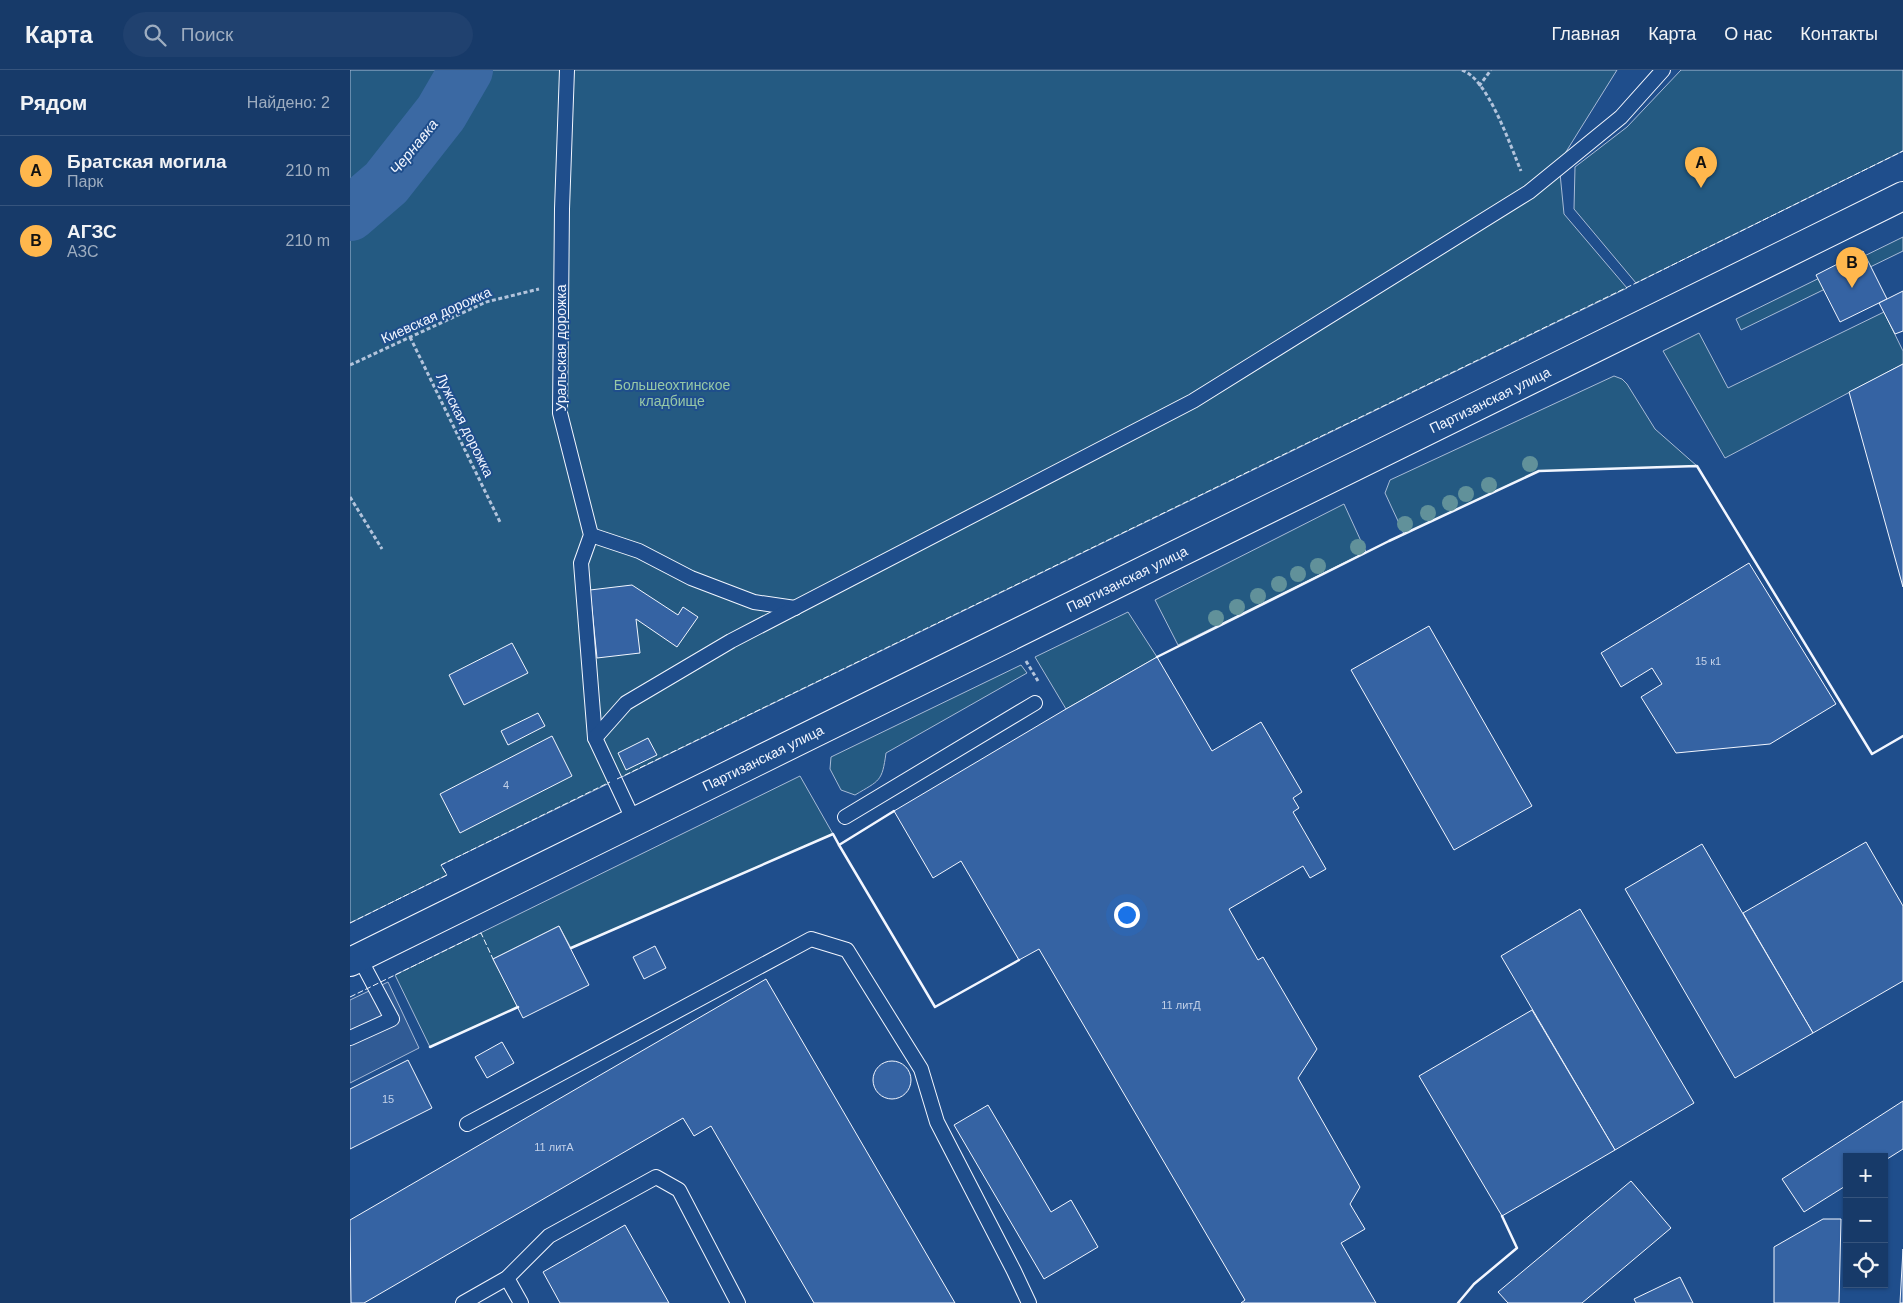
<!DOCTYPE html>
<html lang="ru">
<meta charset="utf-8">
<style>
:root{--surface:#173a69;--page:#20416f;--text:#f1f3f6;--muted:#9eadc0;--line:#36547d;--accent:#ffb74d}
body{margin:0;font-family:Arial,sans-serif;background:var(--page);color:var(--text)}
.controls{position:absolute;right:15px;bottom:15px;display:grid;overflow:hidden;border-radius:0px;box-shadow:0 1px 4px #0004}
.controls button{width:45px;height:45px;display:grid;place-items:center;padding:0;border:0;border-bottom:1px solid var(--line);background:var(--surface);color:var(--text);font:25px sans-serif}
.you{position:absolute;left:776px;top:844px;width:18px;height:18px;margin:-12px;border:4px solid #fff;border-radius:50%;background:#1a73e8;box-shadow:0 0 0 8px #1a73e833}
.badge{display:grid;place-items:center;width:32px;height:32px;border-radius:50%;background:var(--accent);color:#111;font-size:16px;font-weight:700}
.pin{position:absolute;translate:-50% -41px;filter:drop-shadow(0 1px 2px #0008)}
.pin::after{content:'';position:absolute;top:26px;width:18px;height:15px;background:inherit;clip-path:polygon(0 0,100% 0,50% 100%)}
.list{margin:0;padding:0;list-style:none}
h2{display:flex;justify-content:space-between;align-items:center;height:65px;margin:0;padding:0 20px;font-size:21px}
h2 small{font-size:16px;font-weight:400;color:var(--muted)}
.list li{display:grid;grid-template-columns:32px 1fr auto;gap:15px;align-items:center;box-sizing:border-box;height:70px;padding:0 20px;border-top:1px solid var(--line)}
.list b{display:block;font-size:19px;white-space:nowrap}
.list p{margin:0;font-size:16px;white-space:nowrap;color:var(--muted)}
.list em{font-size:16px;font-style:normal;color:var(--muted)}
.icon{flex:none;width:28px;height:28px;fill:none;stroke:currentColor;stroke-width:2;stroke-linecap:round;stroke-linejoin:round}
.map{position:relative;flex:none;width:1553px;height:1233px;overflow:hidden}
header{display:flex;align-items:center;gap:30px;box-sizing:border-box;height:70px;padding:0 25px;background:var(--surface);border-bottom:1px solid var(--line)}
header strong{font-size:24px}
nav{display:flex;gap:28px;margin-inline-start:auto;font-size:18px}
.search{width:350px;height:45px;background:var(--page);display:flex;align-items:center;gap:12px;box-sizing:border-box;padding:0 18px;border-radius:28px;color:var(--muted);font-size:19px}
main{display:flex}
aside{flex:1;background:var(--surface)}
.map>svg:first-child{display:block}
.green{fill:#245a82;stroke:#a8bbd7}
.parking{fill:#305b95;stroke:#a8bbd7}
.lines{fill:none;stroke-linecap:round;stroke-linejoin:round}
.river{stroke:#3b69a3;stroke-width:54}
.building{fill:#3563a3;stroke:#f2f6ff}
.service-casing{stroke:#f2f6ff;stroke-width:16}
.tertiary-casing{stroke:#f2f6ff;stroke-width:30}
.path{stroke:#b3c4dc;stroke-width:3;stroke-dasharray:4 2.5;stroke-linecap:butt}
.service{stroke:#1f4e8c;stroke-width:14}
.tertiary{stroke:#1f4e8c;stroke-width:28}
.fence{stroke:#f2f6ff;stroke-width:1;stroke-dasharray:6 2.5;stroke-linecap:butt}
.wall{stroke:#f2f6ff;stroke-width:2.5}
.tree{fill:#61919a}
.labels{text-anchor:middle;stroke-width:4;stroke-linejoin:round;paint-order:stroke}
.number-label{font-size:11px;fill:#c3d1e8}
.street-label{font-size:14px;fill:#f2f6ff;stroke:#1f4e8c}
.park-label{font-size:14px;fill:#97c8a6;stroke:#1f4e8c}
.water-label{font-size:15px;font-style:italic;fill:#f2f6ff;stroke:#1f4e8c}
</style>
<header>
<strong>Карта</strong>
<div class="search"><svg class="icon" aria-label="search" viewBox="0 0 24 24"><circle cx="10" cy="10" r="6"/><path d="M15 15l6 6"/></svg>Поиск</div>
<nav><a>Главная</a><a>Карта</a><a>О нас</a><a>Контакты</a></nav>
</header>
<main>
<aside>
<h2>Рядом<small>Найдено: 2</small></h2>
<ul class="list">
<li><span class="badge">A</span><div><b>Братская могила</b><p>Парк</p></div><em>210 m</em></li>
<li><span class="badge">B</span><div><b>АГЗС</b><p>АЗС</p></div><em>210 m</em></li>
</ul>
</aside>
<div class="map">
<svg width="1553" height="1233" viewBox="0 0 1553 1233">
<rect width="100%" height="100%" fill="#1f4e8c"/>
<!-- green -->
<g class="green">
<path d="M0,0H1267L1209,93L1214,144L1277,218L91,795L97,805L0,853Z"/>
<path d="M1331,0H1553V81L1286,213L1224,139L1225,97L1277,57Z"/>
<path d="M1553,167V181L1391,260L1386,249Z"/>
<path d="M1534,242L1553,281V294L1375,388L1313,281L1349,263L1378,318Z"/>
<path d="M1264,306L1272,309L1277,314L1305,359L1347,396L1189,401L1054,464L1035,423L1040,410Z"/>
<path d="M994,434L1016,482L828,575L805,530Z"/>
<path d="M778,542L807,587L716,639L685,587Z"/>
<path d="M671,595L677,603L536,683C532,712 530,710 505,725L491,720L480,699L481,687Z"/>
<path d="M450,706L483,764L221,878L209,856L143,889L168,937L80,977L45,905Z"/>
</g>
<!-- parking -->
<path class="parking" d="M38,912L69,978L0,1013V930Z"/>
<g class="lines">
<!-- river -->
<path class="river" d="M0,144L36,113L91,43L116,0"/>
</g>
<!-- building -->
<g class="building">
<path d="M1513,181L1537,229L1490,252L1466,205Z"/>
<path d="M1553,221V261L1545,264L1529,233Z"/>
<path d="M1553,294V517L1499,322Z"/>
<path d="M1399,493L1486,634L1420,674L1326,683L1291,627L1312,614L1302,598L1271,617L1251,583Z"/>
<path d="M282,515L328,545L333,537L348,547L327,577L286,549L290,583L247,588L240,520Z"/>
<path d="M1079,556L1182,736L1104,780L1001,600Z"/>
<path d="M162,573L178,603L114,635L99,605Z"/>
<path d="M807,587L862,681L911,652L952,722L943,728L949,738L943,742L976,799L960,808L953,796L879,839L908,890L913,887L967,979L948,1008L1010,1117L1000,1134L1015,1159L991,1173L1026,1233H891L895,1230L689,879L669,890L611,791L583,808L544,741L716,639Z"/>
<path d="M188,643L195,656L158,675L151,661Z"/>
<path d="M202,666L222,706L110,763L90,724Z"/>
<path d="M298,668L307,685L276,700L268,683Z"/>
<path d="M1516,772L1553,836V911L1463,963L1393,843Z"/>
<path d="M1352,774L1463,963L1385,1008L1275,819Z"/>
<path d="M1230,839L1344,1033L1265,1080L1151,886Z"/>
<path d="M209,856L239,915L173,948L143,889Z"/>
<path d="M305,876L316,898L294,909L283,887Z"/>
<path d="M416,909L605,1233H464L361,1056L344,1066L333,1048L14,1233H1L0,1150Z"/>
<path d="M1182,940L1265,1080L1152,1146L1069,1006Z"/>
<path d="M152,972L164,993L137,1008L125,987Z"/>
<path d="M58,990L82,1038L0,1079V1019Z"/>
<circle cx="542" cy="1010" r="19"/>
<path d="M1553,1031V1079L1534,1091V1087H1497V1115L1454,1142L1432,1109Z"/>
<path d="M638,1035L701,1142L721,1130L748,1177L694,1209L604,1055Z"/>
<path d="M1281,1111L1321,1158L1232,1233H1158L1148,1222Z"/>
<path d="M1473,1149H1491L1489,1233H1424V1177Z"/>
<path d="M275,1155L319,1233H210L193,1202Z"/>
<path d="M1553,1179V1233H1550Z"/>
<path d="M1330,1207L1343,1233H1286L1284,1229Z"/>
</g>
<g class="lines">
<!-- service casing -->
<g class="service-casing">
<g id="service">
<path d="M217,0L212,139L210,343L241,465L231,493L245,668L284,751"/>
<path d="M241,465L289,481L341,508L404,532L445,538"/>
<path d="M245,668L276,633L381,571L843,331L1179,122L1271,47L1313,0"/>
<path d="M495,747L685,633"/>
<path d="M0,968L42,949L9,887"/>
<path d="M117,1054L461,869L497,880L571,999L587,1052L664,1201L679,1233"/>
<path d="M157,1208L171,1233"/>
<path d="M113,1233L157,1208L199,1166L306,1107L329,1120L388,1233"/>
</g>
</g>
<!-- tertiary casing -->
<g class="tertiary-casing">
<path id="tertiary" d="M0,892L1553,126"/>
</g>
<!-- path -->
<g class="path">
<path d="M1112,0C1138,9 1160,75 1171,101"/>
<path d="M1129,16L1141,0"/>
<path d="M60,267L150,452"/>
<path d="M0,295L136,232L189,219"/>
<path d="M0,427L32,479"/>
<path d="M676,591L688,611"/>
</g>
<!-- service -->
<use href="#service" class="service"/>
<!-- tertiary -->
<use href="#tertiary" class="tertiary"/>
<!-- fence -->
<g class="fence">
<path d="M267,709L1286,213L1553,81"/>
<path d="M0,853L97,805L91,795L260,712"/>
<path d="M0,927L131,863L143,889"/>
</g>
<!-- wall -->
<g class="wall">
<path d="M807,587L1039,471L1189,401L1347,396L1522,684L1553,666"/>
<path d="M489,775L585,937L669,890"/>
<path d="M221,878L483,764L489,775L544,741"/>
<path d="M80,977L168,937"/>
<path d="M1108,1233L1124,1214L1167,1178L1152,1146"/>
</g>
</g>
<!-- trees -->
<g class="tree">
<circle cx="1180" cy="394" r="8"/>
<circle cx="1139" cy="415" r="8"/>
<circle cx="1116" cy="424" r="8"/>
<circle cx="1100" cy="433" r="8"/>
<circle cx="1078" cy="443" r="8"/>
<circle cx="1055" cy="454" r="8"/>
<circle cx="1008" cy="477" r="8"/>
<circle cx="968" cy="496" r="8"/>
<circle cx="948" cy="504" r="8"/>
<circle cx="929" cy="514" r="8"/>
<circle cx="908" cy="526" r="8"/>
<circle cx="887" cy="537" r="8"/>
<circle cx="866" cy="548" r="8"/>
</g>
<g class="labels">
<!-- number labels -->
<g class="number-label">
<text x="1358" y="595">15 к1</text>
<text x="156" y="719">4</text>
<text x="831" y="939">11 литД</text>
<text x="38" y="1033">15</text>
<text x="204" y="1081">11 литА</text>
</g>
<!-- street labels -->
<g class="street-label">
<text transform="translate(86 245) rotate(-24)" y="5">Киевская дорожка</text>
<text transform="translate(211 278) rotate(-90)" y="5">Уральская дорожка</text>
<text transform="translate(1140 330) rotate(-26)" y="5">Партизанская улица</text>
<text transform="translate(115 355) rotate(64)" y="5">Лужская дорожка</text>
<text transform="translate(777 509) rotate(-26)" y="5">Партизанская улица</text>
<text transform="translate(413 688) rotate(-26)" y="5">Партизанская улица</text>
</g>
<!-- park labels -->
<g class="park-label">
<text x="322" y="320">Большеохтинское<tspan x="322" dy="16">кладбище</tspan></text>
</g>
<!-- water labels -->
<g class="water-label">
<text transform="translate(64 77) rotate(-51)" y="5">Чернавка</text>
</g>
</g>
</svg>
<div class="controls">
<button>+</button>
<button>−</button>
<button><svg class="icon" aria-label="locate" viewBox="0 0 24 24"><circle cx="12" cy="12" r="6"/><path d="M12 2v4M12 18v4M2 12h4M18 12h4"/></svg></button>
</div>
<div class="you"></div>
<div class="pin badge" style="left:1351px;top:118px">A</div>
<div class="pin badge" style="left:1502px;top:218px">B</div>
</div>
</main>
